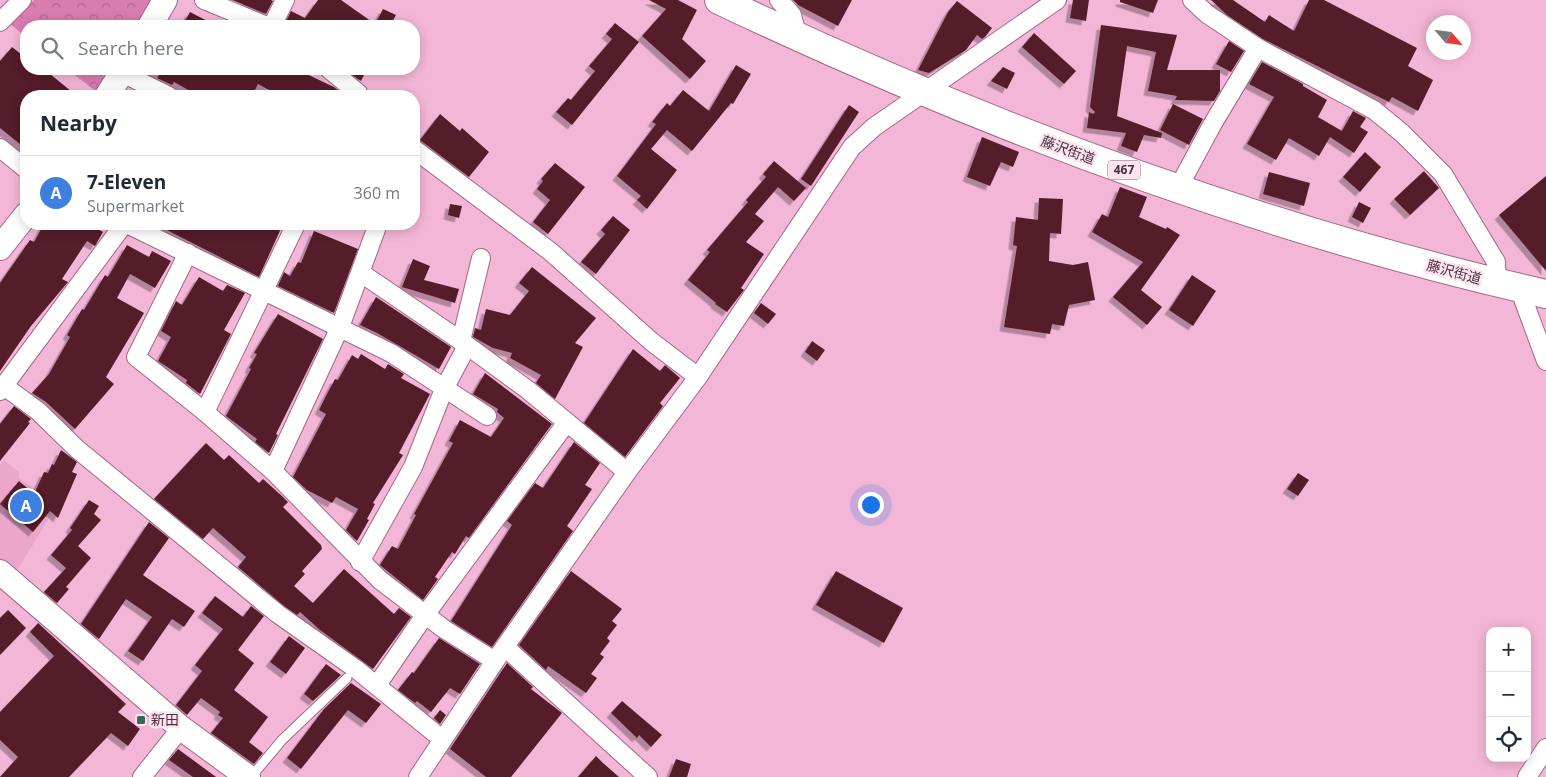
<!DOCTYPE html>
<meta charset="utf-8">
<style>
:root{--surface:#fff;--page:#f6f6f7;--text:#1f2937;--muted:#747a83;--line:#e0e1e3;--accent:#1a73e8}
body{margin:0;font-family:"Open Sans","Noto Sans JP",sans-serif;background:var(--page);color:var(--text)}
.controls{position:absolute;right:15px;bottom:15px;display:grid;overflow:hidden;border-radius:10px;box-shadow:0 2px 12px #0003}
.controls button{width:45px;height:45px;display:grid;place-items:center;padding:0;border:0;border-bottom:1px solid var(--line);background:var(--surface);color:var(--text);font:25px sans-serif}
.compass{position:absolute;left:1426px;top:15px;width:45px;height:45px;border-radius:50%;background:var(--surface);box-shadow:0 2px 12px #0003;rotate:118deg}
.you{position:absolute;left:870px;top:504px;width:18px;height:18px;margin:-12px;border:4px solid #fff;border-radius:50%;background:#1a73e8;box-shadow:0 0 0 8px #1a73e833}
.badge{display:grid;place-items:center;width:32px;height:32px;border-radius:50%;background:var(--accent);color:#fff;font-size:16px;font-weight:700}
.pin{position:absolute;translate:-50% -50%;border:2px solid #fff;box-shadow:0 1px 5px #0006}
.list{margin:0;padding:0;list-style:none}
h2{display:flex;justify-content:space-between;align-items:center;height:65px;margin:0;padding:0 20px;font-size:21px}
h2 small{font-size:16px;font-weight:400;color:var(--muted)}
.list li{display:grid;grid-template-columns:32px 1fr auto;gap:15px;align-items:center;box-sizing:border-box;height:75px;padding:0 20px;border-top:1px solid var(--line)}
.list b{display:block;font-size:19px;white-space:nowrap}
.list p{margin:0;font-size:16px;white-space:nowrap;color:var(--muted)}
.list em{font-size:16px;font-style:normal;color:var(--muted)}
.icon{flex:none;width:28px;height:28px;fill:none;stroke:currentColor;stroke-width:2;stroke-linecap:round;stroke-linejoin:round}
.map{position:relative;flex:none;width:1546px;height:777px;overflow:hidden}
.search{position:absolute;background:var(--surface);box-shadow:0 2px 12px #0003;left:20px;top:20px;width:400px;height:55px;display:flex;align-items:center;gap:12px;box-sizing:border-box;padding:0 18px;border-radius:20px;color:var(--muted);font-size:19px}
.panel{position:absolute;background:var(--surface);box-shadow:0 2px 12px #0003;left:20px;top:90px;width:400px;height:140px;border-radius:20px}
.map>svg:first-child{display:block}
.built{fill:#eaa7ca}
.park{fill:url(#park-crowns)}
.building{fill:#551e2c;filter:url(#shadow)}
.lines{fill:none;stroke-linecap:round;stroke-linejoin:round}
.lane-casing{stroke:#a16887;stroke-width:11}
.street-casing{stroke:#a16887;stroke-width:20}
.secondary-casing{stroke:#a16887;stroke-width:26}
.highway-casing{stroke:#a16887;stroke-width:30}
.lane{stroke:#fff;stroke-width:9}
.street{stroke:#fff;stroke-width:18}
.secondary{stroke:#fff;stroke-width:24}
.highway{stroke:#fff;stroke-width:28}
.poi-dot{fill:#306b55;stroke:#fee4f0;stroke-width:2}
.labels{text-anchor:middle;stroke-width:5;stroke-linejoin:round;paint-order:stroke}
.shield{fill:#fee4f0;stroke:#806774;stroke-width:1}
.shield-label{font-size:12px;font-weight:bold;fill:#4a313f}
.street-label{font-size:14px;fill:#4a313f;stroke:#fee4f0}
.poi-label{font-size:14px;fill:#4a313f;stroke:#fee4f0;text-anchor:start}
</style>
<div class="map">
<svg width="1546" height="777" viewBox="0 0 1546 777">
<defs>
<pattern id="park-crowns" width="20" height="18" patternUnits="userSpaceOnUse" patternTransform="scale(1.25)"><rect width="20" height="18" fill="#d97db0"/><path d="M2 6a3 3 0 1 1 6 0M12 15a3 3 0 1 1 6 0" fill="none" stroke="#b26791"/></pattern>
<filter id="shadow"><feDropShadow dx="-4.5" dy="4.5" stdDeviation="0" flood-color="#0004"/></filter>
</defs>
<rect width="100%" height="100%" fill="#f4b6d6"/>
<!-- built -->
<path class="built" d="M4,460L19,472V478L56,507L16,572L0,559V465Z"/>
<!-- park -->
<g class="park">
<path d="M34,0H164L147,26H26V37L10,24Z"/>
<path d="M67,69H120L102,96Z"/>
</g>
<!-- building -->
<g class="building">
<path d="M232,0H271L273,1L266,14Z"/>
<path d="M318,0H341L375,24L383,9L396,15L390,26H284L291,11L305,18Z"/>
<path d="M649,0H678L697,10L682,39L706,61L690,79L642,36L666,9Z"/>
<path d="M793,0H852L838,26L798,5Z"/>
<path d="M1073,0H1089L1086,21L1070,18Z"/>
<path d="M1120,0H1158L1153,13L1120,2Z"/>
<path d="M1211,0H1233L1265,22L1269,15L1294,31L1309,0H1324L1417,48L1408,66L1433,80L1418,111L1392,97L1389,102L1263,39L1227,15Z"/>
<path d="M957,1L992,28L985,37L982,39L977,35L966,50L929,73L918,70L948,12Z"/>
<path d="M190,12L217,26H182Z"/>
<path d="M615,23L639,42L572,125L556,112L568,98L571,100L595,71L589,66L612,39L606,34Z"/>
<path d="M1101,25L1177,35L1167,70H1220V91L1214,101L1175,100L1177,96L1148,91L1156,52L1127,46L1117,116L1162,133L1161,138L1144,135L1137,152L1121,146L1126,133L1087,128L1089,112L1093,114L1095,112L1090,107Z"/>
<path d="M1034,33L1076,71L1064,84L1022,47Z"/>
<path d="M1229,41L1244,51L1231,72L1216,64Z"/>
<path d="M12,47L26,58V69H44L77,96H26V149L0,128V61Z"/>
<path d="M1262,62L1303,84V86L1327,100L1318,117L1342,131L1353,111L1366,118L1360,127L1368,132L1354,153L1330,137L1319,156L1289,138L1276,160L1247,144L1274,97L1249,84Z"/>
<path d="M736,65L751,74L733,104L731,103L692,151L667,130L651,149L677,170L647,209L637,200L641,196L617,176L656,124L652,122L667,103L670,106L683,90L709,111Z"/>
<path d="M1003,67L1015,73L1007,89L991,81Z"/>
<path d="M148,69H296L334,87L345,96H280L258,84L252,96H199L174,82L172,85L157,78L159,75Z"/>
<path d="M354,69H367L361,81L351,74Z"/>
<path d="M1173,104L1203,119L1189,145L1160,130Z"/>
<path d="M849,105L859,112L811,186L801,179Z"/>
<path d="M440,114L460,131L462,128L489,152L469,177L420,140Z"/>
<path d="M982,137L1019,152L1013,167L1001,162L990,186L967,177Z"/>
<path d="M1365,152L1381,167L1360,192L1343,177Z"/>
<path d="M774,161L806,188L794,201L778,187L755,214L764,221L746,242L764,254L741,288L744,290L727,312L715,304L716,303L688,280L710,252L707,250L748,202L746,200L766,177L763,174Z"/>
<path d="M555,163L585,187L548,234L533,222L550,200L537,189L543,181L541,179Z"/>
<path d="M1424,171L1439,188L1410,215L1394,199Z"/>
<path d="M1269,172L1310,183L1304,206L1263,194Z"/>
<path d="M1546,176V271L1499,215Z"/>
<path d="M1120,187L1147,197L1139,217L1166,229L1167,227L1180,235L1141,290L1162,307L1147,325L1113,297L1143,262L1092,232L1102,214L1108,217Z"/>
<path d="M1039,198L1063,199L1061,234L1050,233L1049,261L1073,265L1088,262L1095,300L1069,305L1064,326L1052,324L1050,334L1004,327L1017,246L1013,245L1016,217L1038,220Z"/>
<path d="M1359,202L1371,208L1363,223L1352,217Z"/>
<path d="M450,204L462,206L459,218L448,215Z"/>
<path d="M613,216L630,230L596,274L581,262L605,234L601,230Z"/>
<path d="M44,224H89L103,232L95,246L87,241L62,279L68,282L31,326L0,371V283L30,240L34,242Z"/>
<path d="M155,224H283L259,277Z"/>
<path d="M314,231L358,249L334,313L278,286L284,272L290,276L298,262L301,263Z"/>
<path d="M127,245L149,257L152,251L171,261L155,288L130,274L117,298L144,313L106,377L114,384L75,429L46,402L32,393L49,374L70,337L67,335L82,309L84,310L105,275L108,277Z"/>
<path d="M413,259L430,266L424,280L459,289L455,303L402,287Z"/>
<path d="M532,267L596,318L575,343L583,347L555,399L536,383L541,375L510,358L512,353L493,348L473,337L475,328L481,330L486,309L510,315L529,291L519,283Z"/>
<path d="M1192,275L1216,291L1193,326L1169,310Z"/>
<path d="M199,277L223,291L227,285L245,293L224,330L231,334L200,394L186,383L187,380L158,361L171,337L161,331L176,301L182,305Z"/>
<path d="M376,297L451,347L439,369L377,333L360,325Z"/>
<path d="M761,303L776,314L768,324L754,313Z"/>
<path d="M278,314L323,339L276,434L278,435L269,453L255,442L257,439L226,416L251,369L249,368L257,354L254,353Z"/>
<path d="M812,341L825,350L817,361L805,352Z"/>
<path d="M633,349L660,371L665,365L680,378L660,403L663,406L625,457L584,423Z"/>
<path d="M361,354L385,369L388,364L404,374L401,378L430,394L399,453L403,455L373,503L375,504L367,519L369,520L357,541L346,530L358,509L336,497L332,503L307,490L293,477L326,414L319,410L327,394L335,379L338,380L352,355L358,359Z"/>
<path d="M485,373L552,424L469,538L466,536L455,554L452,552L435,577L438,579L423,600L380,565L392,546L398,549L416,515L414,514L453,443L449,441L460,420L491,437L504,418L497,412L498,409L473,394Z"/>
<path d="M14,406L31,419L28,422L30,423L0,461V424Z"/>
<path d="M574,442L600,463L585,485L592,489L567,526L573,531L492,647L451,621L512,525L507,521L535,483L543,488Z"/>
<path d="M206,443L224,460L229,455L259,483L263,479L282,496L288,502L283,507L321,545L322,549L302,571L305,574L294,586L313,603L344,569L394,614L399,608L411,617L373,669L320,630L300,612L297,615L284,606L244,572L238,567L246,557L213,528L203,539L154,499Z"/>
<path d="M61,450L77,462L72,472L77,474L58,518L50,511L33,532L0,504L19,481L34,494L44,472L48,473L52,464L54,465Z"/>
<path d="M1298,473L1309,480L1298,496L1287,489Z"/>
<path d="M89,500L99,506L94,514L101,520L78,546L91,558L66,587L69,589L57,603L44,592L66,568L51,555L72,530L70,528Z"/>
<path d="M149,522L169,538L143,575L195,611L184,627L172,619L143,661L128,651L152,617L126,599L99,639L81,624Z"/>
<path d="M571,571L622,609L612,621L617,625L607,638L610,641L600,654L604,657L591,674L597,678L586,693L548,666L546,670L519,645Z"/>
<path d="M836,571L903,608L884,643L816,605Z"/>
<path d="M215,596L243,617L251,606L264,616L238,650L254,663L234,690L268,717L249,742L263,753L254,764L211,733L223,718L218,715L220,712L201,698L187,715L176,705L202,671L195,665L223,629L202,613Z"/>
<path d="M8,610L26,628L0,655V618Z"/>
<path d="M38,623L126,704L118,712L140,729L128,746L111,733L69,777H0L18,757L0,740V712L54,656L30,632Z"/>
<path d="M289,636L305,648L286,674L270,662Z"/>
<path d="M439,638L480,664L460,694L450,688L431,712L417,701L415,703L398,690L412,672L414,673Z"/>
<path d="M507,663L533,687L531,689L562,713L511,777H486L450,749Z"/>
<path d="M326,664L341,675L313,701L304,694Z"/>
<path d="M351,683L381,704L366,723L348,710L301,769L287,758L324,709Z"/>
<path d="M622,701L662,735L651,747L639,735L637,738L611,713Z"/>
<path d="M440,710L446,715L440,724L434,718Z"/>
<path d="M178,749L216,777H193L169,760Z"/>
<path d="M596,756L603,763L619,777H578Z"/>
<path d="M676,759L691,764L687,777H669Z"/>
</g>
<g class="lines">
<!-- lane casing -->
<g class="lane-casing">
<path id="lane" d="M251,777L282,740L347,678"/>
</g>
<!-- street casing -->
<g class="street-casing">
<g id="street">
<path d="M204,0L267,26"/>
<path d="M779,0L792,15L798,38"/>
<path d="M1192,0L1207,14L1258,48L1374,110L1402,133L1443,174L1496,262L1497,284"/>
<path d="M0,22L22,0"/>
<path d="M272,26L285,0"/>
<path d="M329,69L358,93L357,96"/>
<path d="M122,73L169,96"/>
<path d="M0,148L26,169"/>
<path d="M414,149L551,252L652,342L698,377"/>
<path d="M1177,190L1212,125L1258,48"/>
<path d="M127,224L391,353L487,416"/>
<path d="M188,253L136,357L205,412L273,471L380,580L444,629L495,661"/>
<path d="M361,273L461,341L528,390L627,472"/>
<path d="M1519,288L1546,361"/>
<path d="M461,341L481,258"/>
<path d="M4,386L38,411L77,449L278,614L356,669L442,739"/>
<path d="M0,391L124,224"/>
<path d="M205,412L296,224"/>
<path d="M273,471L340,327L378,224"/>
<path d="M360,562L413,467L444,389L467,346"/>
<path d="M505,647L648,777"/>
<path d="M377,685L425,615L567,422"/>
<path d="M142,777L181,728"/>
<path d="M418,777L495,661L627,472L698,377L852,147L874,127L1057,0"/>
<path d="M1527,777L1546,748"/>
</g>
</g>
<!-- secondary casing -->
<g class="secondary-casing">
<g id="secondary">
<path d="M150,26L165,0"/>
<path d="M107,96L124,69"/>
<path d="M0,248L26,215"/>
<path d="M0,572L181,728L248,777"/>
</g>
</g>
<!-- highway casing -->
<g class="highway-casing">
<path id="highway" d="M719,0C984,126 1259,229 1546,294"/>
</g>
<!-- lane -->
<use href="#lane" class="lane"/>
<!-- street -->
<use href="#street" class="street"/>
<!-- secondary -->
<use href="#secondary" class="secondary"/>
<!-- highway -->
<use href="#highway" class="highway"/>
</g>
<!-- markers -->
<rect class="poi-dot" x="136" y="715" width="10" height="10" rx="2.5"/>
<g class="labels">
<!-- shield labels -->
<rect class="shield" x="1108" y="160.5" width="32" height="19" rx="4"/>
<g class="shield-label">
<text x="1124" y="174">467</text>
</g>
<!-- street labels -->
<g class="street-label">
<text transform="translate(1068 150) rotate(20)" y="5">藤沢街道</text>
<text transform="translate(1454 272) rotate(15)" y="5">藤沢街道</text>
</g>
<!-- poi labels -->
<g class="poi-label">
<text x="151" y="725">新田</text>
</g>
</g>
</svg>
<div class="controls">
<button>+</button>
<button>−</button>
<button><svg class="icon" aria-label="locate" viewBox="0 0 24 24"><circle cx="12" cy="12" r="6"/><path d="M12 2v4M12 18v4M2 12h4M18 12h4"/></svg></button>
</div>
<svg class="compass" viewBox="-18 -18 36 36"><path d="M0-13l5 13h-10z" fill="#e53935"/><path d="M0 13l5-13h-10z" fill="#747a83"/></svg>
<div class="you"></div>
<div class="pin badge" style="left:26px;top:506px;background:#3f7fe0">A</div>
<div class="search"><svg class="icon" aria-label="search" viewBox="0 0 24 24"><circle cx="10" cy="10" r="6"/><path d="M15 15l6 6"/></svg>Search here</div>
<section class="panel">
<h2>Nearby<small></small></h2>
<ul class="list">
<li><span class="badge" style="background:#3f7fe0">A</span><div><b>7-Eleven</b><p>Supermarket</p></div><em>360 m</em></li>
</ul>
</section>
</div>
